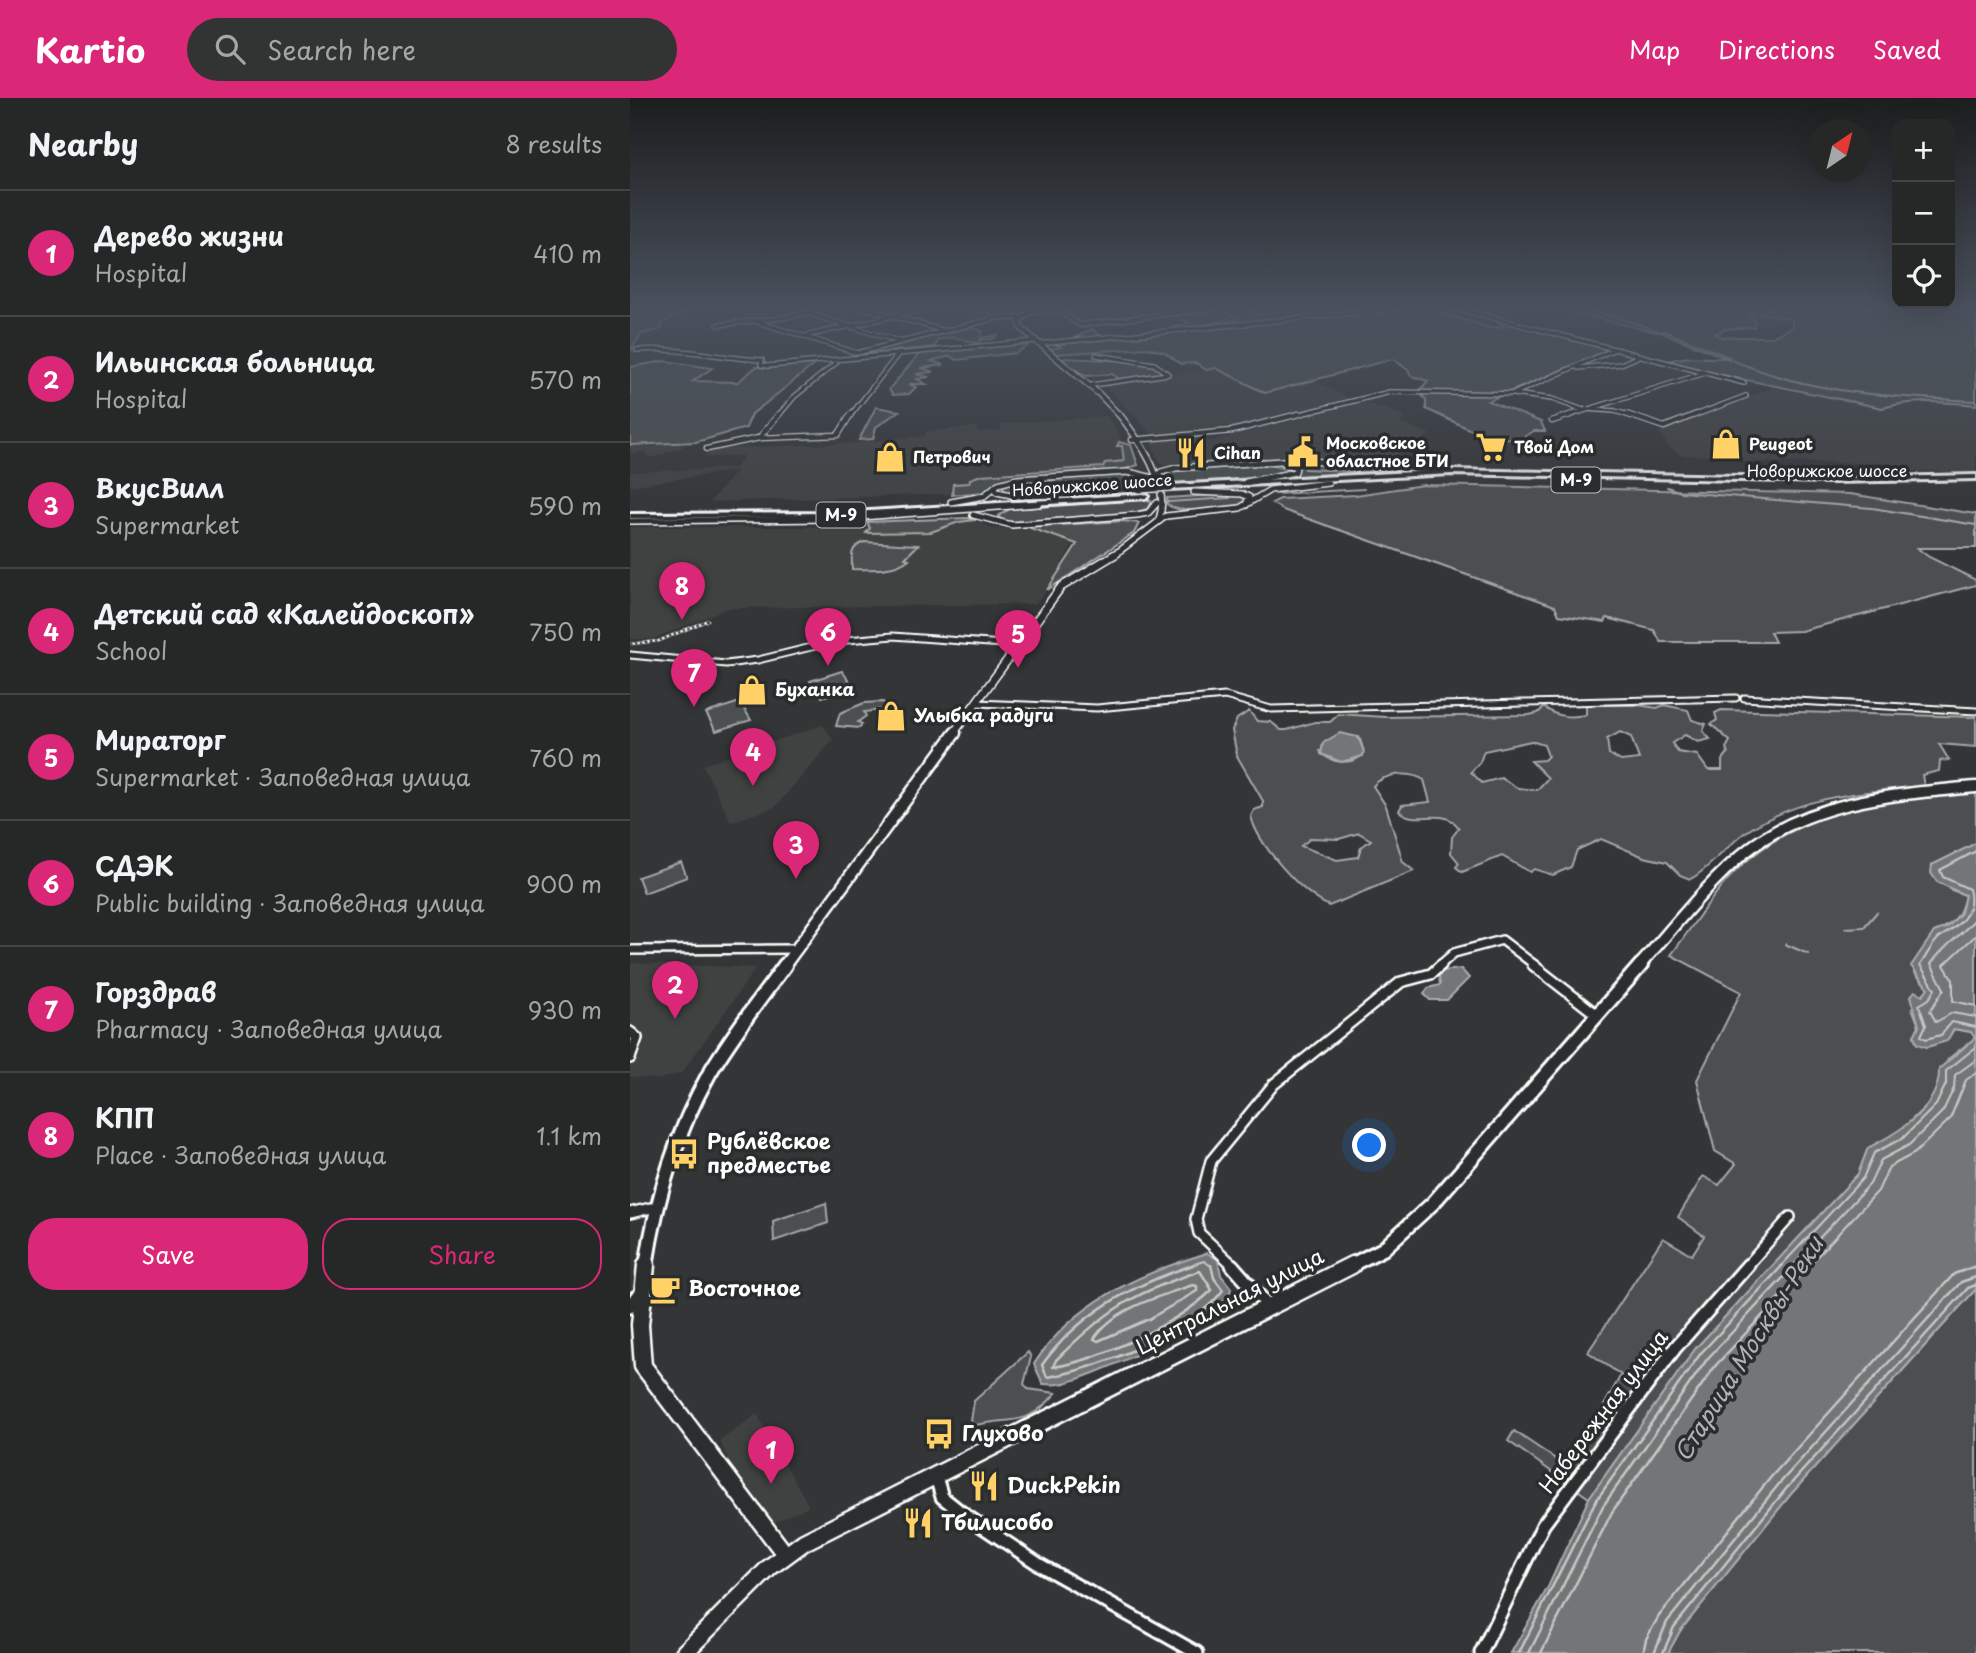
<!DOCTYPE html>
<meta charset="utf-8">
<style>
:root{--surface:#262828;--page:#323434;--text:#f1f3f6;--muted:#a4a6a8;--line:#424445;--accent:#db2777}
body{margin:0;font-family:"Playpen Sans",sans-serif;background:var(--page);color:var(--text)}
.controls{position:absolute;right:21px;top:21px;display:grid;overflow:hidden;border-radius:14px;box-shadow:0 7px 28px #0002}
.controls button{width:63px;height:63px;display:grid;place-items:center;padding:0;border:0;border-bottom:2px solid var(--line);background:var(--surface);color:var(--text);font:35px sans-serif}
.compass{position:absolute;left:1178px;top:21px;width:63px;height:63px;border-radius:50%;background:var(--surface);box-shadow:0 7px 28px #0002;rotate:35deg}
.you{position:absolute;left:740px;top:1048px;width:24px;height:24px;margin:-18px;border:5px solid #fff;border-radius:50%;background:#1a73e8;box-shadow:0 0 0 10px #1a73e833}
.badge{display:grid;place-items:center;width:46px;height:46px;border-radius:50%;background:var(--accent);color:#fff;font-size:23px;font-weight:700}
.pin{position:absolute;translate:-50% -58px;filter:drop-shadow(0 2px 4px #0008)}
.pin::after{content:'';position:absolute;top:37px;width:24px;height:21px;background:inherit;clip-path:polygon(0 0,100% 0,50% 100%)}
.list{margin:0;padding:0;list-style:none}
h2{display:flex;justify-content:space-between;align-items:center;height:91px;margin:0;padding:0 28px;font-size:30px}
h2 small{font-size:23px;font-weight:400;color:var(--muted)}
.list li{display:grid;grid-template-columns:46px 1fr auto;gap:21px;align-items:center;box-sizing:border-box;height:126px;padding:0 28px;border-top:2px solid var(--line)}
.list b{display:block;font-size:26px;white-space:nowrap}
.list p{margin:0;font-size:23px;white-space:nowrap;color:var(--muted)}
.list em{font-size:23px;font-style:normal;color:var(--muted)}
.actions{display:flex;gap:14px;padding:21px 28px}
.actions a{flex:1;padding:16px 0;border:2px solid var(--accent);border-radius:28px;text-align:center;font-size:24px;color:var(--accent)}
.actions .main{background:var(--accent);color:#fff}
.icon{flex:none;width:38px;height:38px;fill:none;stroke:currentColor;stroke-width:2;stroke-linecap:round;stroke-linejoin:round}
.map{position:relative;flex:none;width:1346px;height:1555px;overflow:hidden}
header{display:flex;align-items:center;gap:42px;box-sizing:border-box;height:98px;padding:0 35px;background:var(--accent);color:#fff}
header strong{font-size:33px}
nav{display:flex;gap:38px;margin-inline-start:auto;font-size:24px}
.search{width:490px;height:63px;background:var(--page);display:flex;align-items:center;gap:18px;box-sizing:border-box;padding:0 24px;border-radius:38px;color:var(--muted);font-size:26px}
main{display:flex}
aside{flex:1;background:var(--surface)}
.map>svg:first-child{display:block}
.built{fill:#404243}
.green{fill:#4c4f50;stroke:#a6a7a8;stroke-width:2;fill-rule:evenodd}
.water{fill:#737576;stroke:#abacad;stroke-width:2}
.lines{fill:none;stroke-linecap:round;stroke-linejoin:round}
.shore-far1{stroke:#c7c8c8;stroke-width:2}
.shore{stroke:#c7c8c8;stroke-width:2.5}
.stream{stroke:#abacad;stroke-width:2}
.street-far5-casing{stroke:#fff;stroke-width:6}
.street-far4-casing{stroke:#fff;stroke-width:7}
.street-far3-casing{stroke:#fff;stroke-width:9}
.street-far2-casing{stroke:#fff;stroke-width:12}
.street-far1-casing{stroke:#fff;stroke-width:14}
.street-casing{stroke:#fff;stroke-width:17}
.secondary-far5-casing{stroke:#fff;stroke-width:7}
.secondary-far4-casing{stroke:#fff;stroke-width:8}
.secondary-far3-casing{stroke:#fff;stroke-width:10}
.secondary-far2-casing{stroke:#fff;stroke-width:15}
.secondary-far1-casing{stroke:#fff;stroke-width:18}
.secondary-casing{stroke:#fff;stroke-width:21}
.highway-casing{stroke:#fff;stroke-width:6}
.street-far5{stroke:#2a2d2e;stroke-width:3.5}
.street-far4{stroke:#2a2d2e;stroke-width:4.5}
.street-far3{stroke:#2a2d2e;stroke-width:5}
.street-far2{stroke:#2a2d2e;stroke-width:7}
.street-far1{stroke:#2a2d2e;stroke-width:9}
.street{stroke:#2a2d2e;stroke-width:11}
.secondary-far5{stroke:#2a2d2e;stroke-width:4.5}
.secondary-far4{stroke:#2a2d2e;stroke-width:5}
.secondary-far3{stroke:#2a2d2e;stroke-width:7}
.secondary-far2{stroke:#2a2d2e;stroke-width:10}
.secondary-far1{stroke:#2a2d2e;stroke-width:12}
.secondary{stroke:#2a2d2e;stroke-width:16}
.highway{fill:#2a2d2e;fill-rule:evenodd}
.rail-casing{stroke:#fff;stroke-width:2.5}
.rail{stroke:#2a2d2e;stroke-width:2;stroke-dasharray:2.5;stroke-linecap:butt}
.highway-bridge-casing{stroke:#fff;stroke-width:10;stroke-linecap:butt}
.highway-bridge{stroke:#2a2d2e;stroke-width:7}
.labels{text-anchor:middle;stroke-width:7;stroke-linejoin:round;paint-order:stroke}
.far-poi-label{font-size:16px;font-weight:bold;fill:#fff;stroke:#2a2d2e;text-anchor:start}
.far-street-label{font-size:16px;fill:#fff;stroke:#2a2d2e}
.shield{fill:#2a2d2e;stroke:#bfc0c0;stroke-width:2}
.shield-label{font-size:16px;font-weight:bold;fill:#fff}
.poi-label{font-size:18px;font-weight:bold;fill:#fff;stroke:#2a2d2e;text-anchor:start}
.near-poi-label{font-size:21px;font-weight:bold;fill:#fff;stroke:#2a2d2e;text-anchor:start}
.near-street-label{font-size:21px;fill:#fff;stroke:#2a2d2e}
.near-water-label{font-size:23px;font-style:italic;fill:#b2b3b4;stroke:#2a2d2e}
</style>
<header>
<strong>Kartio</strong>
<div class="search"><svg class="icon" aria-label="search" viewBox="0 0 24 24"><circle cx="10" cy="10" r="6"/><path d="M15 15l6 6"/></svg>Search here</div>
<nav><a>Map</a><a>Directions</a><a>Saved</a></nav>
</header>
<main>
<aside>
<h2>Nearby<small>8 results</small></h2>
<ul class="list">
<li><span class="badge">1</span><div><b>Дерево жизни</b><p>Hospital</p></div><em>410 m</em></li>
<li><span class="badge">2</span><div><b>Ильинская больница</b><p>Hospital</p></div><em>570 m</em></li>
<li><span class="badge">3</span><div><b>ВкусВилл</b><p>Supermarket</p></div><em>590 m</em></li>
<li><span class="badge">4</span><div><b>Детский сад «Калейдоскоп»</b><p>School</p></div><em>750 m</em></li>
<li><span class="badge">5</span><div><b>Мираторг</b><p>Supermarket · Заповедная улица</p></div><em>760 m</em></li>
<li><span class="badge">6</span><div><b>СДЭК</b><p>Public building · Заповедная улица</p></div><em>900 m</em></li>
<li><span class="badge">7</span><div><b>Горздрав</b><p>Pharmacy · Заповедная улица</p></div><em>930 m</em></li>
<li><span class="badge">8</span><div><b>КПП</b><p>Place · Заповедная улица</p></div><em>1.1 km</em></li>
</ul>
<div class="actions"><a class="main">Save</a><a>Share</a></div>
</aside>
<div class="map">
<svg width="1346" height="1555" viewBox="0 0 1346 1555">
<rect width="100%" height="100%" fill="#333536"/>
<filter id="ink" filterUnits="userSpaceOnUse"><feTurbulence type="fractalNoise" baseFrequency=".0143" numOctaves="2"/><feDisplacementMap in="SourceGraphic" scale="14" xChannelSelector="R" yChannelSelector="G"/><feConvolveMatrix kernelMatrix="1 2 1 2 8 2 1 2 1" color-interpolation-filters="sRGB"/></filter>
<g filter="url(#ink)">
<!-- built -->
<g class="built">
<path d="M586,270L635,294L682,282L719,300L600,330L523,337L473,286Z"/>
<path d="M1142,290L1252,310L1277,303L1300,302L1346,307V374L1281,373L1254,365L1115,364L1110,358L1050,357L1039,349L1029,334Z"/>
<path d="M733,304L775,318L771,325L801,336L749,367L625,359L614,364L541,368L531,366L520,344L571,339L581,343L604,337L601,335L625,332Z"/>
<path d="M477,318L489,336L491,344L487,345L492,348L495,363L475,365L474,369L351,377L340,385L323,386L322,396L80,404L107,372L0,388V374L105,370L114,358L75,359L82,351L227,345L295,338L297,333L347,329V334L371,332V326Z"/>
<path d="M66,341L49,346L54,349L24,359H19L15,354L0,355L2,346L17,344L20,348Z"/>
<path d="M350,424L361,430L401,432L443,446L417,492L405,506L98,510L23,541H0V429H167Z"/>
<path d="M193,627L203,642L145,709L101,724L73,667Z"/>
<path d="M0,865L126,870L52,975L29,981L0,979V967L12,944L0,927Z"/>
<path d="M127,1316L179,1408L143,1425L99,1363L90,1343Z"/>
</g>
<!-- green -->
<g class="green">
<path d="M0,210H73V211L58,213L33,224L32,231L11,236L0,254Z"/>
<path d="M615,210H794L861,230L874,229L865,223L868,222L981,251L858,303L911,324L915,333H904L887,343L839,331L796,311V302L791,296L795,295L790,292L798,283L781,278L778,272L763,261L635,295L586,270L576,272L566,265L551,266L534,254L518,250L425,256L420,251L431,249L421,243L444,240L462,231L475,241L570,231L610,220L601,217L597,222L552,231L543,229L560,225L542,217H577L581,216L578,212L595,215L600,211L623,215L619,218L634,215Z"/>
<path d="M922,210H1346V307C1313,304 1284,301 1252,310L1044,267L1039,263C1059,255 1079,263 1099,259L1035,233L1026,234ZM1132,215L1162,221V229L1142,239H1091L1085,236L1095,231L1124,229L1125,224L1119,216Z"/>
<path d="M340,229L352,233L351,240L367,237L363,241L350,242L349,246C334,242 326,236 308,242L305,249L231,256Z"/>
<path d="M395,245L397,248L386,255L327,262L320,258L301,263L314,267L291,270L304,274L286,276L299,279L287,281L296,286H279L286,289L279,296L263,297L259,291L291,254Z"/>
<path d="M435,260L499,263L523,267L535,276L491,282L482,276L456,278L431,262Z"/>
<path d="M34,263L82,270L63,283L108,284L126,269L185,266L122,316L116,330L66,344L0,347V269Z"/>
<path d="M246,309L269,313L246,329L243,341L229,342Z"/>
<path d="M489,344L501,347L508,367L492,372L382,380L369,383L355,394L322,397L323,386L339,385L340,381L351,377L473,369L475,365L494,363L492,348H487Z"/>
<path d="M657,364H692L752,373L665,378L669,369Z"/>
<path d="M638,366H654L663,372L647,378L539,386L531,379L542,373Z"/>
<path d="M502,376L514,380V384L507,385V388L385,396L371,393L374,388L385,383Z"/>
<path d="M793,387L1220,396L1346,416V450H1287L1299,459L1346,482V487L1171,533L1140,534L1145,544H1031L1024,532L977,520L975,524L929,517L925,508L653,412L642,405L650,401L726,397Z"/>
<path d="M601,396L614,399L616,404C602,412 548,417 537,406V400Z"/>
<path d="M509,402L521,403L520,410L499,416L386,424L373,423L368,418L380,411Z"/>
<path d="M337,420L346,422L329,424L301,434L236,435L240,430L237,424Z"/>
<path d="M493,423L509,425L504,435L417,492L447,446L397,429Z"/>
<path d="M234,444L288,447L275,460L279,461C264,474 240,471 222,471C222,458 219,450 234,444Z"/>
<path d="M212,573L224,589L192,599L180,583Z"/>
<path d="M110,604L121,622L86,633L76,615Z"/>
<path d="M253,604L256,608L251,612L234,614L236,618L228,624L232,626L230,630L206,628L210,615L234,605Z"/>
<path d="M956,607H1008L1027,610L1034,607L1058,612L1062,622L1076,626L1073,633L1080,641L1068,644L1055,637L1042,645L1048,654L1067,657L1078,672H1092V662L1098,655L1096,650L1100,643L1081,626L1087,622L1085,615L1091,612L1346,619V649L1309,646L1319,662L1310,663L1309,673L1292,677L1294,688C1231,694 1167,698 1113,736C1100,746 1071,778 1060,781L1050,777L1037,764L1014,759L971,741L947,752L941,769L923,777L904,771L900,774L872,758L832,774L826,769L829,765L821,755L822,739L829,730C813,707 787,729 769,713L772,707L800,704L794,682C780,673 754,675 743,688L756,708L773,764L784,773L699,808C671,795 627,746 621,718L624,712L633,709V703L607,658L602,632L607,621L619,613L627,623L641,624L651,632H657L685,624H700L709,616L755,619L899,617L908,615L914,609C926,619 939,620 956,617ZM990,634L1001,639L1009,661L991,663L979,656L977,641ZM730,641L734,655C723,668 699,666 690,653ZM901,643L914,647L918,658L914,662L901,663L918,680L907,692L888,690L871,680L852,685L841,674L850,664L854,653ZM729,735L741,742L731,749L728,759L707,762L671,748L681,740L709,741Z"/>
<path d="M1346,692V745L1303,767L1321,792L1335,797C1331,817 1324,827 1304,834L1285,875L1298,890L1282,910L1289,928L1284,938L1287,945L1297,949L1316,943L1323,931L1341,934L1346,939L1318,961L1301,1003L1269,1034L1238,1050L1228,1076L1066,1250L959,1400L878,1343L884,1333L939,1370L991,1277L958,1254L1033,1140L1062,1157L1074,1138L1048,1119L1073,1078L1089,1087L1106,1066L1085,1053L1067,982L1111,894L1041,857C1063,828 1084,793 1111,768C1176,708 1262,702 1346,692Z"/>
<path d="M51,764L57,779L14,795L8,779Z"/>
<path d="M196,1105L198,1125L144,1143L143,1123Z"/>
<path d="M1346,1191V1555H1038L1050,1533L1161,1396Z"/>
<path d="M398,1254L401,1259L394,1286L398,1291L426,1295C395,1331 384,1318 346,1327L341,1323L344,1303Z"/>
</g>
<!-- water -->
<g class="water">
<path d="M710,635L728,639L734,653L733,658L711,664L691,656L693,645Z"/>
<path d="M1346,745V1191L1161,1396L1050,1533L1038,1555H881L918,1489L959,1400L1066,1250L1228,1076L1238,1050C1269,1034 1310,1010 1309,971L1345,940L1341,934L1324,931L1317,943L1297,949L1287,946L1284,938L1289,928L1281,898L1285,893L1293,897L1298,890L1281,868L1304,834L1318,829L1331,815L1335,797L1307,784L1301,775L1302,767Z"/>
<path d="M831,871L839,880L817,902H800L794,896L798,890L810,887L809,879L812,873Z"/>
<path d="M577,1155L588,1162L591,1177L601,1190C600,1194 600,1198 598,1201C586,1223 456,1283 429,1286C424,1287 418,1286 413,1286L404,1266C444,1204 509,1176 577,1155Z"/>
</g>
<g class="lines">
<!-- shore-far1 -->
<g class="shore-far1">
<path d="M1346,753L1310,772L1313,779L1339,791C1346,816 1327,829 1310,839C1302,845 1296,859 1290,867L1305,891L1299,901L1289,907L1296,927L1291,938L1296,941L1311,937L1322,924L1346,929"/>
<path d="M1346,820C1331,838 1314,847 1301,866L1314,891L1300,913L1306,924L1322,915L1346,919"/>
<path d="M1346,837L1314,867L1323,882V903L1346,908"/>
<path d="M558,1168L574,1163L581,1168"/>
<path d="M1151,1168L1233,1080L1244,1055L1273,1040L1306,1007L1316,986V973L1346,949"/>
<path d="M1163,1168L1240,1086L1251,1062L1279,1047L1313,1013L1324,990L1325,977L1346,962"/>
<path d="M1178,1168L1248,1093L1259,1069L1285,1055L1320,1021L1336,982L1346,975"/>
</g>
<!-- shore -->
<g class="shore">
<path d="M563,1167C503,1187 450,1214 412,1267L417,1279C466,1272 564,1233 593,1192L584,1180L581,1167"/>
<path d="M570,1173L582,1192C550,1224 468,1263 423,1269L426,1262C476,1212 503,1195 570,1173Z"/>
<path d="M563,1187L567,1188V1193L519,1221L468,1243L464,1241C483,1210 531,1198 563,1187Z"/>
<path d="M889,1555L965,1404L1071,1255L1153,1167"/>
<path d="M899,1555L973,1408L1078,1260L1165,1167"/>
<path d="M911,1555L982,1414L1086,1267L1180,1167"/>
<path d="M1013,1555L1016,1541L1029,1518L1141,1379L1324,1176L1346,1168"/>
<path d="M1024,1555L1037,1524L1149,1386L1331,1184L1346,1179"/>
<path d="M1033,1555L1044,1529L1156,1391L1338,1190L1346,1187"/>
</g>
<!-- stream -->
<g class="stream">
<path d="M942,210C1017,220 1078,258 1150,279C1214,298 1280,299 1346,303"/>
<path d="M625,360L637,361"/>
<path d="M638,367L658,371"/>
<path d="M674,371L721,373"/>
<path d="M1037,389L1051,394L1242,410L1346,427"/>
<path d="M645,396L734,391"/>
<path d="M538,404L600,400"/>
<path d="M1215,830L1234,829L1247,814"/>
<path d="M1155,846L1178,856"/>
</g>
<!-- street-far5 casing -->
<g class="street-far5-casing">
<g id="street-far5">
<path d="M235,210L315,233"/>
<path d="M358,210L367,219"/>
<path d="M812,210L828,212"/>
<path d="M825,210L984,251"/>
<path d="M428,212L450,227L583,210"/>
<path d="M176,215L272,244"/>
<path d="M398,215L443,210"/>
<path d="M367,220H391"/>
<path d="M125,223L227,255L366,220"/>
<path d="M88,227L151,220L197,210"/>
<path d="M175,238L299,210"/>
<path d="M408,246L773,210"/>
<path d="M7,252C49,249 90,260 132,262L131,267L138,268L406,243"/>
<path d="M948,270L991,266L1007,259"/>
<path d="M462,287L538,276L524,266L466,257"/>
<path d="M885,295L985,251L1114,285"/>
<path d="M956,311L985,313L1001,318"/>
<path d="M148,318L164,299L206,265"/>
<path d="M220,318L269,255"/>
<path d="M662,318L760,294L884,296L922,301L953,312"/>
<path d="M937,318L1075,275"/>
<path d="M1063,318L1116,298"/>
</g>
</g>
<!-- street-far4 casing -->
<g class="street-far4-casing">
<g id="street-far4">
<path d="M996,316L1034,329L1067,316"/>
<path d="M922,323L943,316"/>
<path d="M129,340L208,337L221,316"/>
<path d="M502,342L602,333L669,316"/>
<path d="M77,351L129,340L149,316"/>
</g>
</g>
<!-- street-far3 casing -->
<g class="street-far3-casing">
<g id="street-far3">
<path d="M0,557L96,566L128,562L206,543L263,538L387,547"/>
<path d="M1114,600L1346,613"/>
<path d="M346,605L467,610L595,598L641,611L1106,600"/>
</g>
</g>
<!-- street-far2 casing -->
<g class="street-far2-casing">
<g id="street-far2">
<path d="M0,852L168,851"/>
<path d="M809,868L824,855L872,842L906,868"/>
</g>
</g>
<!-- street-far1 casing -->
<g class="street-far1-casing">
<g id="street-far1">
<path d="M903,867L966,916"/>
<path d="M0,934L7,940L0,960"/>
<path d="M0,1115L21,1110"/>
<path d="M604,1168L569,1135L566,1121L581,1063L644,986L771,884L801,876L811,867"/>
<path d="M1117,1168L1160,1119"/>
</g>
</g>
<!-- street casing -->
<g class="street-casing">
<g id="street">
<path d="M602,1167L639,1209"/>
<path d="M0,1209L6,1199"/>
<path d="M306,1379L312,1399L332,1415L410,1467L567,1555"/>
<path d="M851,1555L913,1427L1045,1250L1118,1167"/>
</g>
</g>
<!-- secondary-far5 casing -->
<g class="secondary-far5-casing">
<path id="secondary-far5" d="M405,210L389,223L391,230L469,296L490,318"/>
</g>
<!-- secondary-far4 casing -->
<g class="secondary-far4-casing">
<g id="secondary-far4">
<path d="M489,316C509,342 543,389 528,423"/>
<path d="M526,380L531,374L546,370L666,362L814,373"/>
<path d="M616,384L665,374L666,369L654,365"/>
<path d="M365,389L367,394L386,398L435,397"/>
<path d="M564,394L612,396L619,399L616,407"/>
<path d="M321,404L354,398L368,386L387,381L498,374L519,379"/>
<path d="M343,417L382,427L507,417L518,415L527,405"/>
<path d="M0,423L204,421L408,406"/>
<path d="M484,457L536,418L610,410L640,392L698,385"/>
</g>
</g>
<!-- secondary-far3 casing -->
<g class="secondary-far3-casing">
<path id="secondary-far3" d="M323,636L431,489L487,455"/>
</g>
<!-- secondary-far2 casing -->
<g class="secondary-far2-casing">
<g id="secondary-far2">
<path d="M154,868L325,635"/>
<path d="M1009,868C1043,830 1075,788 1114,755C1178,702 1267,696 1346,689"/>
</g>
</g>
<!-- secondary-far1 casing -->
<g class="secondary-far1-casing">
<g id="secondary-far1">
<path d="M16,1168C26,1102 46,1035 79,976C101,938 129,903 155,867"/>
<path d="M719,1168L753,1151L803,1105L1011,867"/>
</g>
</g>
<!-- secondary casing -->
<g class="secondary-casing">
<g id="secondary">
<path d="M16,1167L10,1227L13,1268L155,1456"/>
<path d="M54,1555L140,1469L174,1444L722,1167"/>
</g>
</g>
<!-- highway casing -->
<g class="highway-casing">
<g id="highway">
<path d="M821,372L1204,380L1346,377V381L1204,384L821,376L540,391L536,389L540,387Z"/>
<path d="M514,396L518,398L517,400L207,419L0,420V416L207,415Z"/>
</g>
</g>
<!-- street-far5 -->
<use href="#street-far5" class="street-far5"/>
<!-- street-far4 -->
<use href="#street-far4" class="street-far4"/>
<!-- street-far3 -->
<use href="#street-far3" class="street-far3"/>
<!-- street-far2 -->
<use href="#street-far2" class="street-far2"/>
<!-- street-far1 -->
<use href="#street-far1" class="street-far1"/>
<!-- street -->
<use href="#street" class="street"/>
<!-- secondary-far5 -->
<use href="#secondary-far5" class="secondary-far5"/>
<!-- secondary-far4 -->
<use href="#secondary-far4" class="secondary-far4"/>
<!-- secondary-far3 -->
<use href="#secondary-far3" class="secondary-far3"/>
<!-- secondary-far2 -->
<use href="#secondary-far2" class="secondary-far2"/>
<!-- secondary-far1 -->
<use href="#secondary-far1" class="secondary-far1"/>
<!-- secondary -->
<use href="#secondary" class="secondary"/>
<!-- highway -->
<use href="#highway" class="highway"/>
<!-- rail casing -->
<g class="rail-casing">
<path id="rail" d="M0,546L29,543L78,522"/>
</g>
<!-- rail -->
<use href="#rail" class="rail"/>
<!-- highway-bridge casing -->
<g class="highway-bridge-casing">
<path id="highway-bridge" d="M510,391L540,389"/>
</g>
<!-- highway-bridge -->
<use href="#highway-bridge" class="highway-bridge"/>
</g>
</g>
<!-- sky -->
<linearGradient id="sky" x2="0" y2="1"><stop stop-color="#1c1d1e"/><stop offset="0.49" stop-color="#4a515d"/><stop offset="1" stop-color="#4a515d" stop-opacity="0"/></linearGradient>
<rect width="1346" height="428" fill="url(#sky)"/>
<!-- icons -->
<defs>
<g id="shop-bare" transform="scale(2.415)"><path d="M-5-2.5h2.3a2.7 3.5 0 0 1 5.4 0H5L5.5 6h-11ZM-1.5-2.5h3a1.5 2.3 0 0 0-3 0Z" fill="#ffd166" stroke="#2a2d2e" stroke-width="2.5" paint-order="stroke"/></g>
<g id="supermarket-bare" transform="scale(2.415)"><path d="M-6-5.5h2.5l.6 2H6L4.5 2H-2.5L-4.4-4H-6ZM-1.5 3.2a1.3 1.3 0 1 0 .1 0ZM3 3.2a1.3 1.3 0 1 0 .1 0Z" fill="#ffd166" stroke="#2a2d2e" stroke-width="2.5" paint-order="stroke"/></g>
<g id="civic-bare" transform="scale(2.415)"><path d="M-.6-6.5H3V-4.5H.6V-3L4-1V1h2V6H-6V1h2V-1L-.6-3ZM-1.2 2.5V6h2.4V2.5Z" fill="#ffd166" stroke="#2a2d2e" stroke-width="2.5" paint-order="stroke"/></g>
<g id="restaurant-bare" transform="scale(2.415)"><path d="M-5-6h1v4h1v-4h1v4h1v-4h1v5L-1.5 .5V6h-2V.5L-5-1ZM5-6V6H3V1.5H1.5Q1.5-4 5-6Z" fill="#ffd166" stroke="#2a2d2e" stroke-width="2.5" paint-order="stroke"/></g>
<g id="bus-bare" transform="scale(2.415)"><path d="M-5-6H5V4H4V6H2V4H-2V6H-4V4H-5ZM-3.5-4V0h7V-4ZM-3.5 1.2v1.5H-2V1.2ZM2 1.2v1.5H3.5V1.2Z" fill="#ffd166" stroke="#2a2d2e" stroke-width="2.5" paint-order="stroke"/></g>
<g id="cafe-bare" transform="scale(2.415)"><path d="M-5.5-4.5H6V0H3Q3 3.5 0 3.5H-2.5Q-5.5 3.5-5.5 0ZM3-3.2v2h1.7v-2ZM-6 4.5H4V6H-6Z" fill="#ffd166" stroke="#2a2d2e" stroke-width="2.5" paint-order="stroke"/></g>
</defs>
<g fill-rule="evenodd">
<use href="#shop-bare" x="1096" y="346"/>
<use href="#supermarket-bare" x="861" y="349"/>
<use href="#civic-bare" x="673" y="354"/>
<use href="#restaurant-bare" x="561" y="355"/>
<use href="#shop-bare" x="260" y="359"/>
<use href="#shop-bare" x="122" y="592"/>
<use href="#shop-bare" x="261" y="618"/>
<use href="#bus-bare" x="54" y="1056"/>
<use href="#cafe-bare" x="35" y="1191"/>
<use href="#bus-bare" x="309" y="1336"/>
<use href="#restaurant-bare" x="354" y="1388"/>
<use href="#restaurant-bare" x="288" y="1425"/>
</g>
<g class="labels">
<!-- far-poi labels -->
<g class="far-poi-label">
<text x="696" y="351">Московское<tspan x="696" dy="18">областное БТИ</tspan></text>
<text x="1119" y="352">Peugeot</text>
<text x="884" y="355">Твой Дом</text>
<text x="584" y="361">Cihan</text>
<text x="283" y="365">Петрович</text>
</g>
<!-- far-street labels -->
<g class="far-street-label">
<text x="1197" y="379">Новорижское шоссе</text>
<text transform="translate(462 387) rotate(-4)" y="6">Новорижское шоссе</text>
</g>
<!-- shield labels -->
<g class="shield">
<rect x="921.5" y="369.5" width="49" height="25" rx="5"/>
<rect x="186.5" y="404.5" width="49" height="25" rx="5"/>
</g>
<g class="shield-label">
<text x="946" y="388">М-9</text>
<text x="211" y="423">М-9</text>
</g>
<!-- poi labels -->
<g class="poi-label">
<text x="145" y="598">Буханка</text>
<text x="284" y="624">Улыбка радуги</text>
</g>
<!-- near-poi labels -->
<g class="near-poi-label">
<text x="77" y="1051">Рублёвское<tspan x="77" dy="24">предместье</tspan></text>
<text x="58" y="1198">Восточное</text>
<text x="332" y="1343">Глухово</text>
<text x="377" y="1395">DuckPekin</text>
<text x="311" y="1432">Тбилисобо</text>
</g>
<!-- near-street labels -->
<g class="near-street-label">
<text transform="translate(600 1204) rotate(-27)" y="7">Центральная улица</text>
<text transform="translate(974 1314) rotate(-53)" y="7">Набережная улица</text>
</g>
<!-- near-water labels -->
<g class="near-water-label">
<text transform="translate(1119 1251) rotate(-58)" y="8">Старица Москвы-Реки</text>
</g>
</g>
</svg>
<div class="controls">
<button>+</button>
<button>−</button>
<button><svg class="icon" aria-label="locate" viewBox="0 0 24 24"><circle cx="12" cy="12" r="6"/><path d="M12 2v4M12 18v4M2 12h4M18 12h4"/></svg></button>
</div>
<svg class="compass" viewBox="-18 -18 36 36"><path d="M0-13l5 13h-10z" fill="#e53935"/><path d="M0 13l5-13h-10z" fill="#a4a6a8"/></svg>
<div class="you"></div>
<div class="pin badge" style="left:141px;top:1386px">1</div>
<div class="pin badge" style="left:45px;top:921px">2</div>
<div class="pin badge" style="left:166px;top:781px">3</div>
<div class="pin badge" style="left:123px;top:688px">4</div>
<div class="pin badge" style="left:388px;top:570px">5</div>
<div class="pin badge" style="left:198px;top:568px">6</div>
<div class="pin badge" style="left:64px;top:609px">7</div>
<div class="pin badge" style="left:52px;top:522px">8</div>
</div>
</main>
